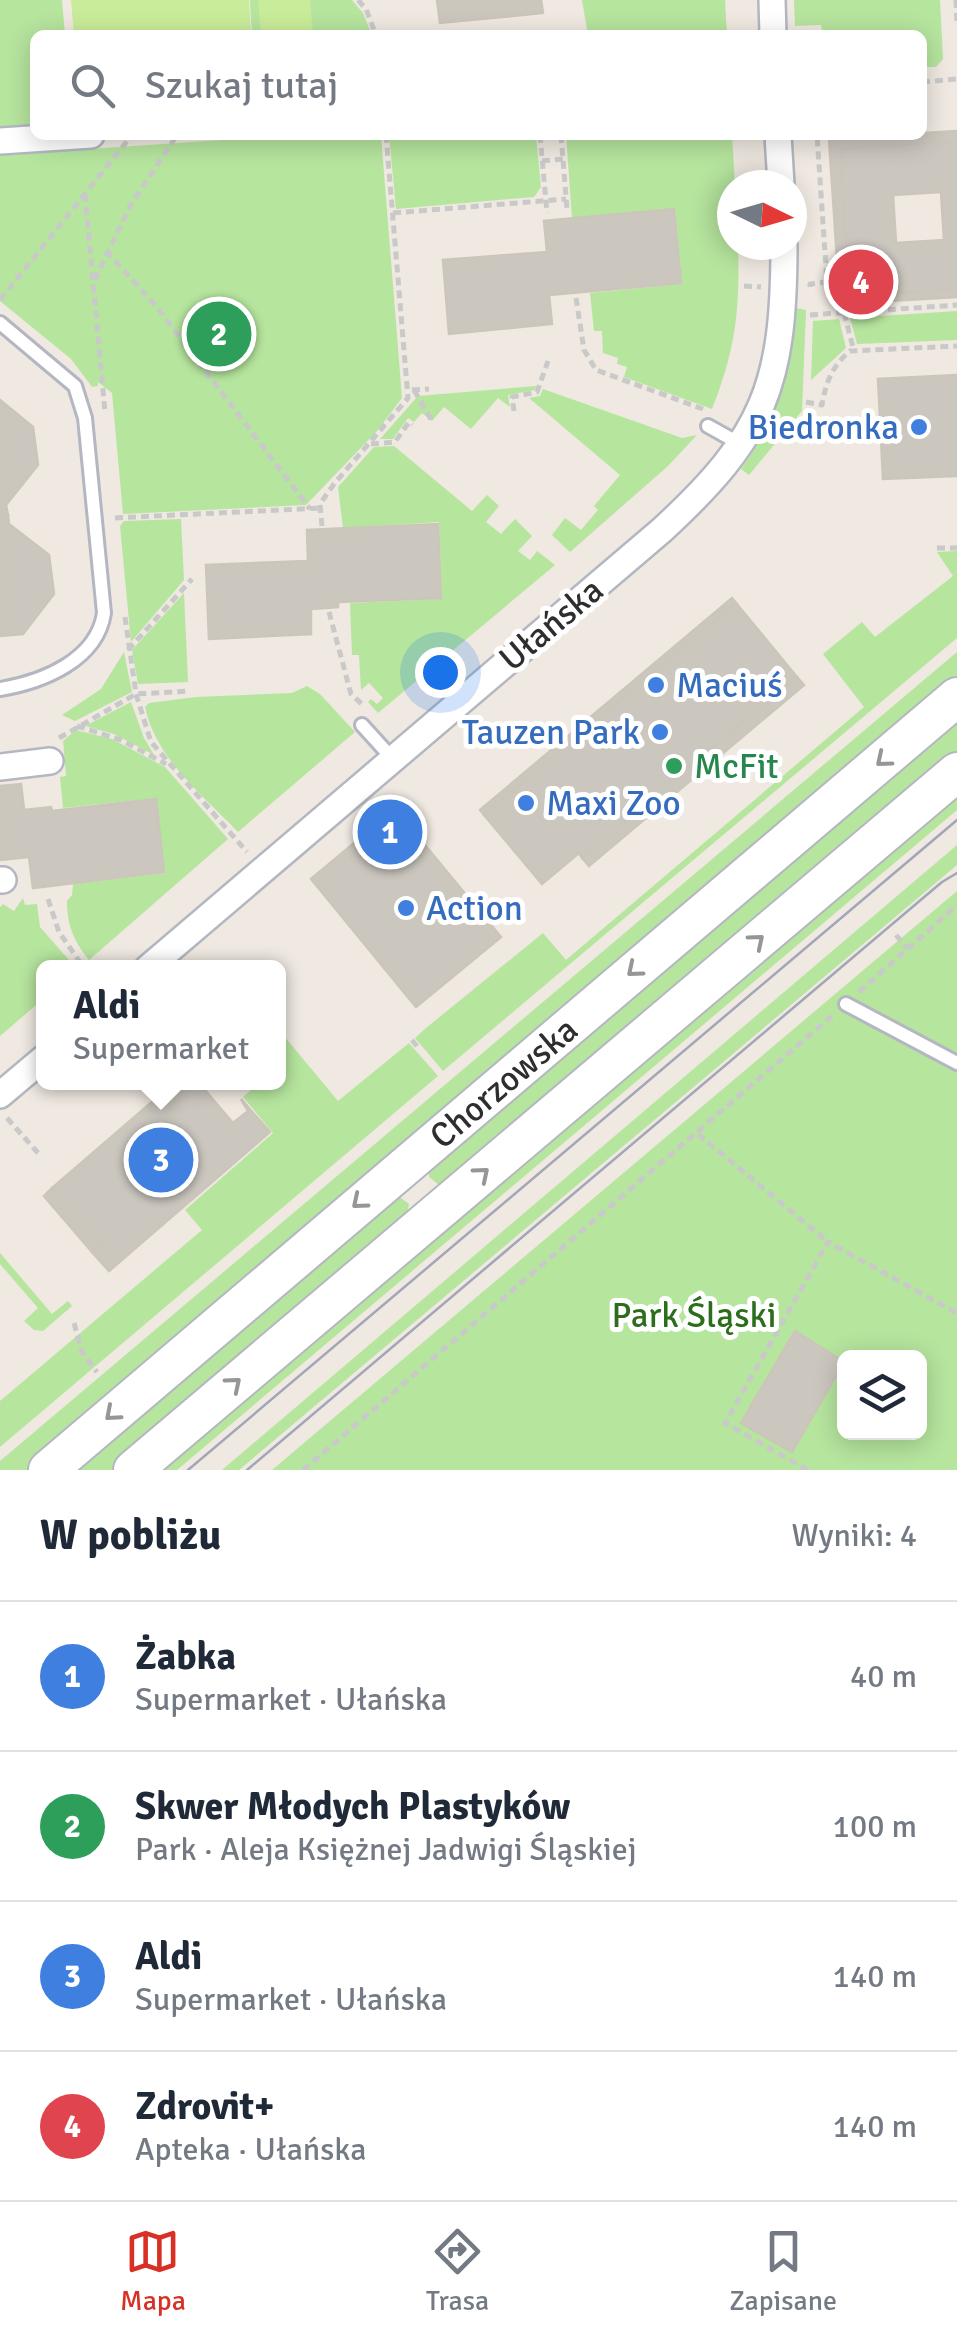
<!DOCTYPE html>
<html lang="pl">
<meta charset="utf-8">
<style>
:root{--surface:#fff;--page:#f6f6f7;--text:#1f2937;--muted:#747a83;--line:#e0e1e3;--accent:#d93025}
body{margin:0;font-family:Signika,sans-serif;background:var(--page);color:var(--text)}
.controls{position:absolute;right:30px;bottom:30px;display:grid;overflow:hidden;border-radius:15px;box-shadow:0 5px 25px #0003}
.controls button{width:90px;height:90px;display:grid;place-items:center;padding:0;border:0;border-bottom:2px solid var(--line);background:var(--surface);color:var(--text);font:50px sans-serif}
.compass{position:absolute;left:717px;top:170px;width:90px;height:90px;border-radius:50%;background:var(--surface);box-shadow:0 5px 25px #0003;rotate:95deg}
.you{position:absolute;left:440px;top:672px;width:35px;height:35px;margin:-25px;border:8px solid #fff;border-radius:50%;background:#1a73e8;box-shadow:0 0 0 15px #1a73e833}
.badge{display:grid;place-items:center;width:65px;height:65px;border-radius:50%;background:var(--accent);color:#fff;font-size:32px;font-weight:700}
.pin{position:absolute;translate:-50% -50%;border:5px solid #fff;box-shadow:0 2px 10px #0006}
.popup{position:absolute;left:36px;top:960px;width:250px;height:130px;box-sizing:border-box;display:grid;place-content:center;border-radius:15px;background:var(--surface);filter:drop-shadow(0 2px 8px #0005);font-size:32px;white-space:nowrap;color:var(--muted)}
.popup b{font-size:38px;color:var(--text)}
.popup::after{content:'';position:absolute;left:50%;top:100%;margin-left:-20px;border:20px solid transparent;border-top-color:var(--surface)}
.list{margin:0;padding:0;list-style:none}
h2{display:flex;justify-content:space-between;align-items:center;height:130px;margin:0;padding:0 40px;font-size:42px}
h2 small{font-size:32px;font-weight:400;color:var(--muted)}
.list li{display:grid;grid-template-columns:65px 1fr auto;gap:30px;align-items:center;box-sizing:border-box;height:150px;padding:0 40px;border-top:2px solid var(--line)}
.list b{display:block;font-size:38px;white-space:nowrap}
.list p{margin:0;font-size:32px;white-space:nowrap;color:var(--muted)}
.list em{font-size:32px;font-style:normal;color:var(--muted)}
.icon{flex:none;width:55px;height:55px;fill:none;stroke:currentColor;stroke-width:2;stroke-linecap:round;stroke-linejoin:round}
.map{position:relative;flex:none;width:957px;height:1470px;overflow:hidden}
.search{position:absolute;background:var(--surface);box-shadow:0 5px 25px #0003;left:30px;right:30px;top:30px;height:110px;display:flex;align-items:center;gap:25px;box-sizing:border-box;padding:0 35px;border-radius:15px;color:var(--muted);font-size:38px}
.sheet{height:730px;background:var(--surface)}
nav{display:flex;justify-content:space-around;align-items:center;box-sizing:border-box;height:140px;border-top:2px solid var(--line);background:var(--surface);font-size:28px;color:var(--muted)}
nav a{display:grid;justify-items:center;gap:5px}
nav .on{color:var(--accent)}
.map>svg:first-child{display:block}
.green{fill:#b6e59e;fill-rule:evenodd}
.pitch{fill:#c9ec9a}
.building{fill:#cbc7bf;stroke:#cbc5ba;stroke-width:2.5;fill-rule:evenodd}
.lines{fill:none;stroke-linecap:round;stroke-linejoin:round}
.lane-casing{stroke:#b4b7c1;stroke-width:18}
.street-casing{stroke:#b4b7c1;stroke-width:30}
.secondary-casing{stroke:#b4b7c1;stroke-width:42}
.path{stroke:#c9c9c9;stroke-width:5;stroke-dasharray:8 5;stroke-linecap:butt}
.lane{stroke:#fff;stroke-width:12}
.street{stroke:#fff;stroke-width:25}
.secondary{stroke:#fff;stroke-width:38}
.tram{stroke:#a3a6b8;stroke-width:2.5}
.oneway{stroke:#969696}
.shop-dot{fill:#3f7fe0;stroke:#fff;stroke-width:4}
.leisure-dot{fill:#2e9e5b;stroke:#fff;stroke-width:4}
.labels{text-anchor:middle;stroke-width:10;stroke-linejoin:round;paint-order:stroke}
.shop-label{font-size:35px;fill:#366cbe;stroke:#fff;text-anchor:start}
.street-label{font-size:35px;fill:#2e2e2e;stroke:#fff}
.leisure-label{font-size:35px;fill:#27864d;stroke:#fff;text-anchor:start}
.park-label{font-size:35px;fill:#2c6e1b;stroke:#fff}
</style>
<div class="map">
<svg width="957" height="1470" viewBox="0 0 957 1470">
<rect width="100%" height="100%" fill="#efe9e1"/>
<!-- green -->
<g class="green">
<path d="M0,0H62L65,35H35V124L0,127Z"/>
<path d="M250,0H352L363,13L372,35H252Z"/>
<path d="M582,0H725L727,35H588Z"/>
<path d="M794,0H940L943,59L936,67H922V35H823L821,25L795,26Z"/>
<path d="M295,135H381L402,398L377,431L306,505L123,514L112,393L98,382V386L92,387L71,359L0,301V155Z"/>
<path d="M389,135H536L541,187L534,197L396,209Z"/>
<path d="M566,135H732L735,185H732V245H738C740,309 736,349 712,409L624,377L627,367L617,364L618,358L603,353L602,331H594L590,293L682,284L675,209L572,218Z"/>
<path d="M796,308L806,310L802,411L749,475L741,469C778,419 790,369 796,308Z"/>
<path d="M957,311V340L857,344L850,318Z"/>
<path d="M839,319L846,348L811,380L813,321Z"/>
<path d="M536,386L535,390L508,395L510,407L498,398L471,429L444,407L432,421L422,413L414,422L408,418L393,439H380L418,396Z"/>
<path d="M543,389L682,438L697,435L668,466L570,552L552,535L565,518L581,530L598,510L594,506L620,475L529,398L540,396Z"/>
<path d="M394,446L472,511L487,495L499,506L486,522L501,534L515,519L532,536L518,551L530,560L537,551L555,565L378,713L368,702L371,699L377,704L383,698L369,683L361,690L359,655H352L350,603L442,599L439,522L343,528L338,487L374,447Z"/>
<path d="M181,519L184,580L131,642L120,526L124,521Z"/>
<path d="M957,551V638L443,1071L415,1038L426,1028L543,933L566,960L864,707L823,654L862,622L875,637L953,576L937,552Z"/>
<path d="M184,593L188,682L138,684L132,650Z"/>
<path d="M124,652L132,692L75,721L62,715L101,689Z"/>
<path d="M957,652V677L27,1470H0V1461Z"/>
<path d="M307,686L320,694L355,732L238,832C203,795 156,759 145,707L149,703L196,697L292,693Z"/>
<path d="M131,702L144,738L154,755L114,734L85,726Z"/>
<path d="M957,718V754L450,1182L439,1185L429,1177V1166Z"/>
<path d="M76,730L112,739L165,767L228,839L89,960C74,941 67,926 67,901L72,895L73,884L165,873L156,798L63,808L60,777L66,776L63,741Z"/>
<path d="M957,792V810L177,1470H157Z"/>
<path d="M957,845V865L239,1470H222Z"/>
<path d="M957,891V1470H272ZM844,1358H920V1432H844Z"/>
<path d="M23,898L25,905L37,904L40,927L75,967L44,968L43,999L0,1036V907L3,904L14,911Z"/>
<path d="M279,1030L338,1101L409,1043L438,1076L0,1447V1401L202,1230L185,1210L273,1133L243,1097L251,1090L245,1083L278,1082Z"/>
<path d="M397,1195L409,1204L406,1220L111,1470H71Z"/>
<path d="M0,1253L52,1314L68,1301L72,1306L43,1331L34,1330L24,1321L38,1308L0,1264Z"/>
</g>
<!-- pitch -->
<g class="pitch">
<path d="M71,0H249L251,35H74Z"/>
<path d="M258,0H310L313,35H261Z"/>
</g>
<!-- building -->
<g class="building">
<path d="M437,0H541L543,13L440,23Z"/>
<path d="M957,131V142L840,149L849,295L957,289V297L840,304L829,139Z"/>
<path d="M957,142V289L849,295L840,149ZM941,192L944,240L896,243L893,195Z"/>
<path d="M674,209L681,283L549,295L552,324L449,334L443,260L547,252L544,221Z"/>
<path d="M957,375V476L883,479L878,379Z"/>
<path d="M0,400L33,427L38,465L6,505L8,515L0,516Z"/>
<path d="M8,515L9,524L49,555L54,594L23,634L0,636V516Z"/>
<path d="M438,524L441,598L338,602V607L311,609V634L209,639L206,565L308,561L307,530Z"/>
<path d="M732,598L736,603L484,815L480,810Z"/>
<path d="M736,603L797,677L668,785L673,791L663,800L658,794L582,858L579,853L542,884L484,815Z"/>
<path d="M797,677L804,685L589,866L582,858L658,794L663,800L673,791L668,785Z"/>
<path d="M21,784L24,810L51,807L52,811L156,799L164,872L33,888L29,857L0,860V786Z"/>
<path d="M395,809L501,937L416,1007L311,879Z"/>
<path d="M175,1082H198L233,1123L248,1111L241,1099L270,1132L109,1271L92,1252L101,1244L52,1188Z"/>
<path d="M52,1188L101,1244L92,1252L44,1196Z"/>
<path d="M795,1331L844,1362L792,1452L741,1423Z"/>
</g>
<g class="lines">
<!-- lane casing -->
<g class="lane-casing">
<g id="lane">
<path d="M0,323L75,386L85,418L104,613C97,660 43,682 0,689"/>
<path d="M708,426L742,445"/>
<path d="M362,725L392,758"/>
<path d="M846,1004L957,1063"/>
</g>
</g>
<!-- street casing -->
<g class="street-casing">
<g id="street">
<path d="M772,0L773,35"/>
<path d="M778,135L781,185"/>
<path d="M0,141L91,135"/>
<path d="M0,767L50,761"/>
<path d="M0,880H3"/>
<path d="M148,968L662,530C765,435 784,385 784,245"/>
<path d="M0,1095L44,1058"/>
</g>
</g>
<!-- secondary casing -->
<g class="secondary-casing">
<g id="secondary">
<path id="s1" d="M48,1470L957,697"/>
<path d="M133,1470L957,772"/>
</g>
</g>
<!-- path -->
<g class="path">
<path d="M358,0L366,9L376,35"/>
<path d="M956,0L957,22"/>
<path d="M922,82L957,79"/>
<path d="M540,135L547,213"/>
<path d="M561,135L567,209"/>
<path d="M542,161L563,159"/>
<path d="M85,194L105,412"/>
<path d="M393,213L566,199"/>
<path d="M106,251L156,306L310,509"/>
<path d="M95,280L130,206L177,135"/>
<path d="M744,286L761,287"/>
<path d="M810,287V284L827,282L817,135"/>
<path d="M576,298L584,350L596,370L703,409"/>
<path d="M0,300L132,135"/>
<path d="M844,313L854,351"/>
<path d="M810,315L957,305"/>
<path d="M412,390L429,389"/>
<path d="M414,390L432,421"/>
<path d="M806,402L822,405C826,382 832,366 850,351L957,346"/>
<path d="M514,411L512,397L537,392L548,361"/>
<path d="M371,444L395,442L409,422L412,425"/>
<path d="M115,518L321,508"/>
<path d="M322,526L320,504L334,484L408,398L386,135"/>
<path d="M937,548H957"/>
<path d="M329,612L351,694L365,707"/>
<path d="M125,617L136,694L151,742L247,852"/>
<path d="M128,650L192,579"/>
<path d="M77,726L121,740L166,764"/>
<path d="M59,738L136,694L189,691"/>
<path d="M48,899L59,932L84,968"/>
<path d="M896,935L907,948"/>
<path d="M859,992L957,905"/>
<path d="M412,1040L419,1049"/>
<path d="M7,1118L38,1153"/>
<path d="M698,1134L828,1242"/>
<path d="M74,1323L82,1352L97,1372"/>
<path d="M303,1470L832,1016"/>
<path d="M808,1470L725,1423L828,1242L957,1313"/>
</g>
<!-- lane -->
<use href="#lane" class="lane"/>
<!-- street -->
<use href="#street" class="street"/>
<!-- secondary -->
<use href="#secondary" class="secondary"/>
<!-- tram -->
<g class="tram">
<path d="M188,1470L957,820"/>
<path d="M247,1470L942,882L957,873"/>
</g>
</g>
<!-- one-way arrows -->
<defs><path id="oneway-chevron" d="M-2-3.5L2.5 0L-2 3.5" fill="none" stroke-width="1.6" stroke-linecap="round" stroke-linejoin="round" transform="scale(2.5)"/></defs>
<g class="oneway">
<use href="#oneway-chevron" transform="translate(883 760) rotate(140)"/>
<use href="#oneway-chevron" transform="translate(757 941) rotate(-40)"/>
<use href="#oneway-chevron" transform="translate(634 970) rotate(140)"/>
<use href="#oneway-chevron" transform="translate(482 1174) rotate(-40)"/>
<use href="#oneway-chevron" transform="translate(359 1202) rotate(140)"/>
<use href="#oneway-chevron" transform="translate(234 1384) rotate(-40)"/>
<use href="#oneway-chevron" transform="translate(112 1414) rotate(139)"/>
</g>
<!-- markers -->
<g class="shop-dot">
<circle cx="919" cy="427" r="10"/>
<circle cx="656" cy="685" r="10"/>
<circle cx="660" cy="732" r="10"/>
<circle cx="526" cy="803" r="10"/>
<circle cx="406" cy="908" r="10"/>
</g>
<circle class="leisure-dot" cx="674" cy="766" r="10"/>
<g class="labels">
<!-- shop labels -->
<g class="shop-label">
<text x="899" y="439" text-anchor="end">Biedronka</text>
<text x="676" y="697">Maciuś</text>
<text x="640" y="744" text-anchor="end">Tauzen Park</text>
<text x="546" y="815">Maxi Zoo</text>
<text x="426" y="920">Action</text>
</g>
<!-- street labels -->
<g class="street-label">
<text transform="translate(551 624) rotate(-40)" y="12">Ułańska</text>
<text dy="12" stroke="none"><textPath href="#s1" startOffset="598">Chorzowska</textPath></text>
</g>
<!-- leisure labels -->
<g class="leisure-label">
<text x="694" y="778">McFit</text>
</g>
<!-- park labels -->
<g class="park-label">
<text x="694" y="1327">Park Śląski</text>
</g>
</g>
</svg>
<div class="controls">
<button><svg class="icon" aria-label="layers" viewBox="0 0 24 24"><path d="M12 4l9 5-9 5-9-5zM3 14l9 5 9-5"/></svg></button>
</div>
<svg class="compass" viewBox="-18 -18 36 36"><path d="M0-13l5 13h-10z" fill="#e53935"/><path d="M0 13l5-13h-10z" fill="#747a83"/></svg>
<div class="you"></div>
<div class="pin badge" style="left:390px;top:832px;background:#3f7fe0">1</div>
<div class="pin badge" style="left:219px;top:334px;background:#2e9e5b">2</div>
<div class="pin badge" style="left:161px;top:1160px;background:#3f7fe0">3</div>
<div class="popup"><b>Aldi</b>Supermarket</div>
<div class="pin badge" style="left:861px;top:282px;background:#e0444e">4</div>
<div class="search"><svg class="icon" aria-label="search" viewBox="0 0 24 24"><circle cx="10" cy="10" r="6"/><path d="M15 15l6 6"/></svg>Szukaj tutaj</div>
</div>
<section class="sheet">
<h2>W pobliżu<small>Wyniki: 4</small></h2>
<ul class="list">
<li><span class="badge" style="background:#3f7fe0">1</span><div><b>Żabka</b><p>Supermarket · Ułańska</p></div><em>40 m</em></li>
<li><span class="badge" style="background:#2e9e5b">2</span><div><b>Skwer Młodych Plastyków</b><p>Park · Aleja Księżnej Jadwigi Śląskiej</p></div><em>100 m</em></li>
<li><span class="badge" style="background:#3f7fe0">3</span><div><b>Aldi</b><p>Supermarket · Ułańska</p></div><em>140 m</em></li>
<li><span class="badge" style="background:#e0444e">4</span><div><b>Zdrovit+</b><p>Apteka · Ułańska</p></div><em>140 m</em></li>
</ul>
</section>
<nav>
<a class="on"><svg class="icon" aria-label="map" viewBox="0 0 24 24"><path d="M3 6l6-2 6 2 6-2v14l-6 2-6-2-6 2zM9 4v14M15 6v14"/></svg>Mapa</a>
<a><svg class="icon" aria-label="directions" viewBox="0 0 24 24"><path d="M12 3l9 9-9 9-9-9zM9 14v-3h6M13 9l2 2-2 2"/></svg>Trasa</a>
<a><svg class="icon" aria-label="saved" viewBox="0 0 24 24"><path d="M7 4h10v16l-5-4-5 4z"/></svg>Zapisane</a>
</nav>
